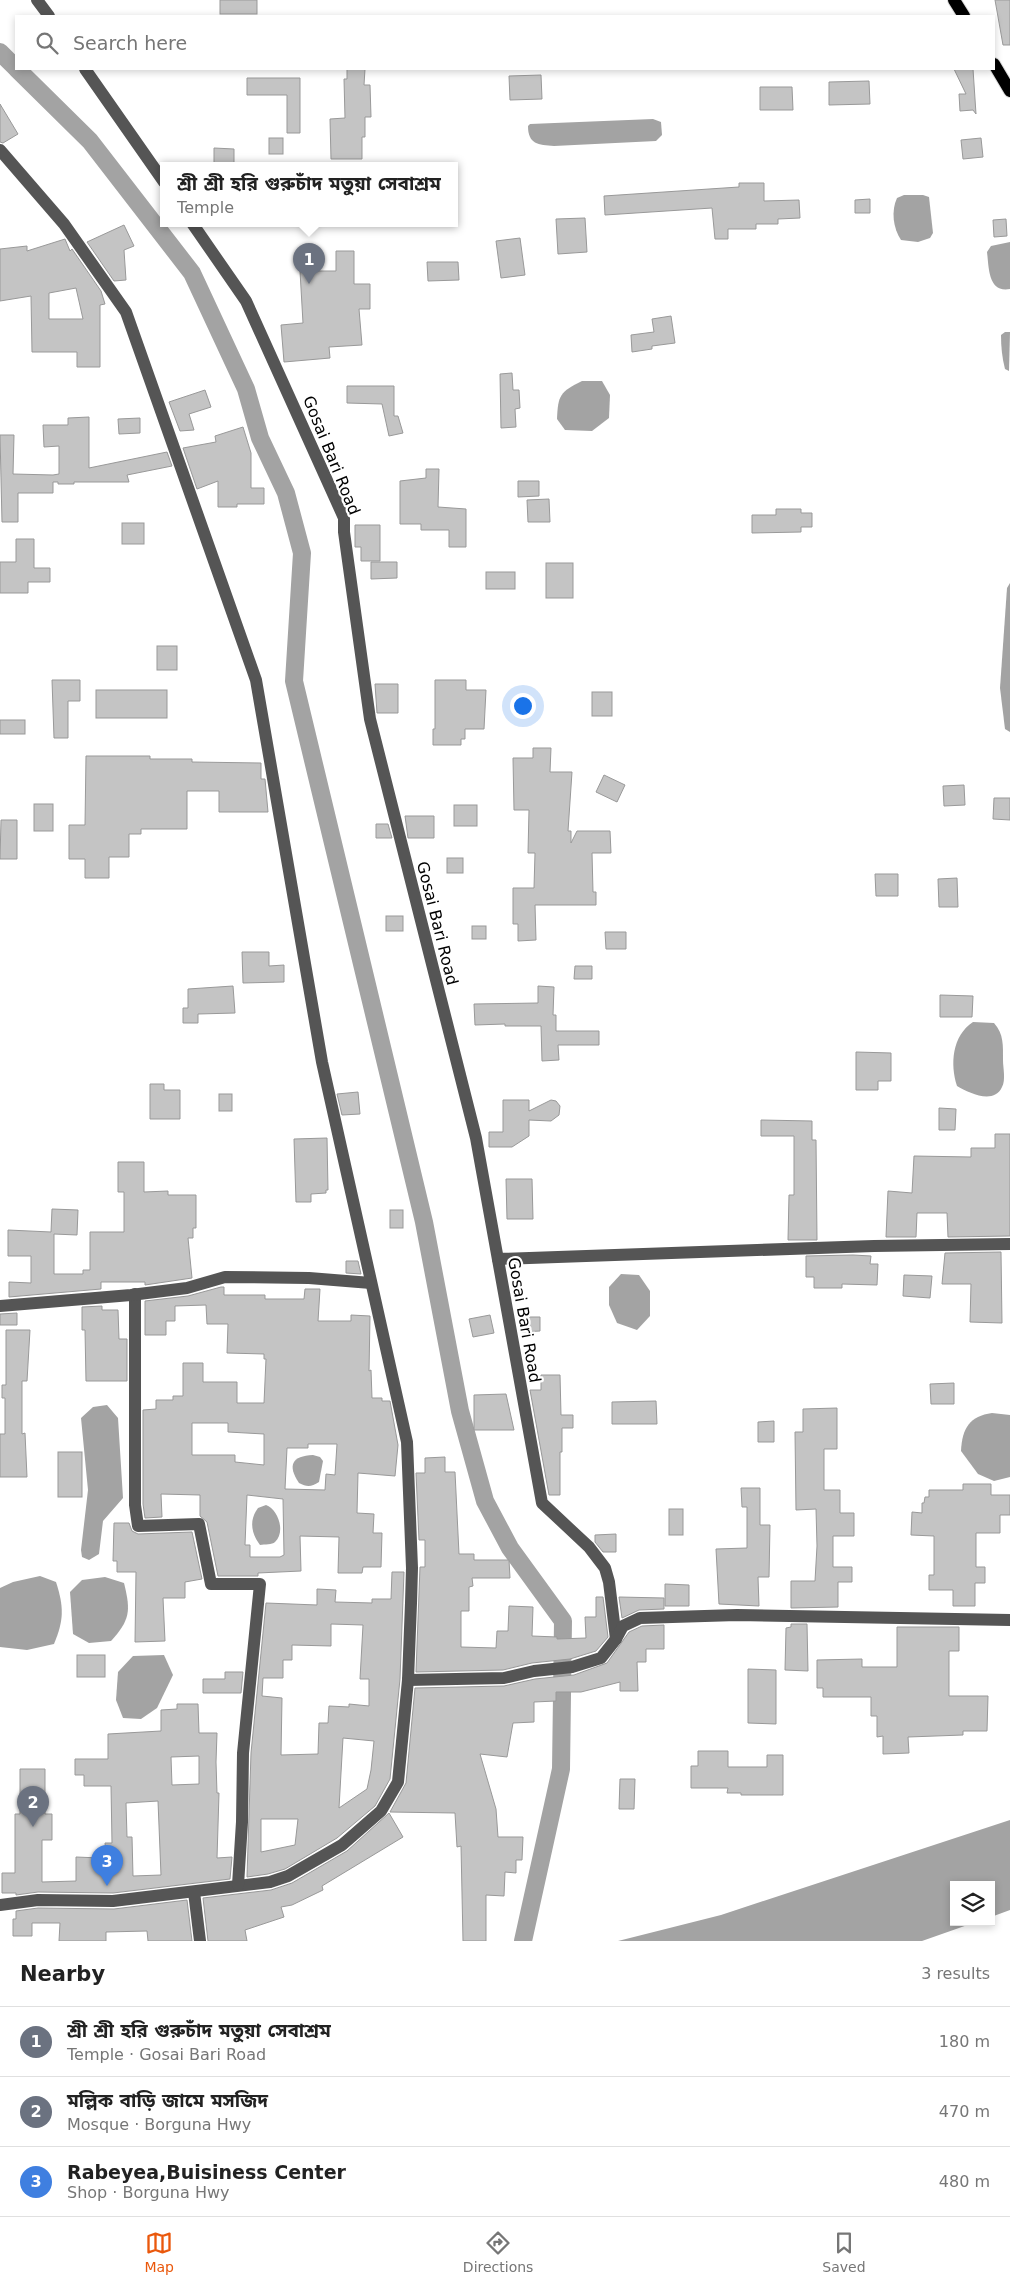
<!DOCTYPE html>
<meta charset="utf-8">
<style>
:root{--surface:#fff;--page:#f2f2f2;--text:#222;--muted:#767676;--line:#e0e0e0;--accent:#ea580c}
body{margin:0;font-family:"DejaVu Sans","Noto Sans Bengali",sans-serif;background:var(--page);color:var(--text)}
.controls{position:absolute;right:15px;bottom:15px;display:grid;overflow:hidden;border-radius:0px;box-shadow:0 2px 8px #0003}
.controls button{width:45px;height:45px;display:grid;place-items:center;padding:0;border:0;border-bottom:1px solid var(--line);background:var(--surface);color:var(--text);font:25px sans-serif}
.you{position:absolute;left:522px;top:705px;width:18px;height:18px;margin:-12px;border:4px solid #fff;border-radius:50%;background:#1a73e8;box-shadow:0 0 0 8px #1a73e833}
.badge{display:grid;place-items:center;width:32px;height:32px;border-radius:50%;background:var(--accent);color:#fff;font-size:16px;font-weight:700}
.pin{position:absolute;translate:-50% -41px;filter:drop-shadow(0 1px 2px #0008)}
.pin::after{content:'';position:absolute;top:26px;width:18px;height:15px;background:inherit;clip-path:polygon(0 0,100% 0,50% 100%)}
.popup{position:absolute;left:160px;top:162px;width:298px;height:65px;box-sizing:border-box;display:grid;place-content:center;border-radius:0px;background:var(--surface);filter:drop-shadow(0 1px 4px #0005);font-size:16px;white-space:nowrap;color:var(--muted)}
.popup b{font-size:19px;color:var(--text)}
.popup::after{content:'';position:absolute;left:50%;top:100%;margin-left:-10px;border:10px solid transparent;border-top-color:var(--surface)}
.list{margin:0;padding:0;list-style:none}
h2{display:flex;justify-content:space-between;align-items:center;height:65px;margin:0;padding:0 20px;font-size:21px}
h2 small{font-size:16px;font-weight:400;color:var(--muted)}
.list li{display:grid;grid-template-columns:32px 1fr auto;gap:15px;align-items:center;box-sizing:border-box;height:70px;padding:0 20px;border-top:1px solid var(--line)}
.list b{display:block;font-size:19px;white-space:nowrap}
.list p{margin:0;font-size:16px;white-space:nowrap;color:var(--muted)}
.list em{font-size:16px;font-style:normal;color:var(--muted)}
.icon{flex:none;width:28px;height:28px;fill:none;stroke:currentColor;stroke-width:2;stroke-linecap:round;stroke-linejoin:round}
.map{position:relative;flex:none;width:1010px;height:1941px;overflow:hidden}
.search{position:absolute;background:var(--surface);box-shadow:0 2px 8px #0003;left:15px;right:15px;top:15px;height:55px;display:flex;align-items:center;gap:12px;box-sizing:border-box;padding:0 18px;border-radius:0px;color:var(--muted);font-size:19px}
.sheet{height:275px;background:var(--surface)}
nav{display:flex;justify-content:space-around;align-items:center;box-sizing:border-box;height:70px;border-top:1px solid var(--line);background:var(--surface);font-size:14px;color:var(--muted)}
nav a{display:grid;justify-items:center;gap:2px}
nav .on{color:var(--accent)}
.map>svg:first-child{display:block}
.water{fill:#a3a3a3}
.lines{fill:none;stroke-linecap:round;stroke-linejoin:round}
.canal{stroke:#a3a3a3;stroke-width:18}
.building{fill:#c4c4c4;stroke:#999;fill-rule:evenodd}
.major-casing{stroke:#dbdbdb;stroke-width:14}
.minor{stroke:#555;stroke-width:12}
.major{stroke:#000;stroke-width:12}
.labels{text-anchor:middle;stroke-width:4.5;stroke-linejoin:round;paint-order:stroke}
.street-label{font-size:16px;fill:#000;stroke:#fff}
</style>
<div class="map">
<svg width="1010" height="1941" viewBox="0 0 1010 1941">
<rect width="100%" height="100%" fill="#fff"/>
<!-- water -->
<g class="water">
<path d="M653,119L661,122L662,135L656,141L554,146C538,145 528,144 528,126L530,124Z"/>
<path d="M904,195H923L929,197L933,233L930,238L918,242L901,240C893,228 891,211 897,198Z"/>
<path d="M1010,242V289C988,293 989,268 987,252L991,246Z"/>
<path d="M1005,332H1010L1009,371L1005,369C1002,358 1001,346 1001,335Z"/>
<path d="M582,381H602L610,395L609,418L592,431L565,430L557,419C558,395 560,392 582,381Z"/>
<path d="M1010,583V732L1005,729L1000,688L1007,588Z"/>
<path d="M973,1022L994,1023C1004,1034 1003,1046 1003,1060C1003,1068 1006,1080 1002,1087C994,1105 969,1093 957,1086C950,1064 952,1036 973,1022Z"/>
<path d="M621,1274L639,1275L650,1291V1316L637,1330L617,1323L609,1305V1287Z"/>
<path d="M107,1405L118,1418L123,1498L103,1521L99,1554L89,1560L82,1557L81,1550L88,1490L81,1418L93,1407Z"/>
<path d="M992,1413L1010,1415V1477L994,1481L978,1474L961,1451C962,1428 970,1416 992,1413Z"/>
<path d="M313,1455L320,1457L323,1461L319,1482C311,1487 307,1487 299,1483C287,1465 292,1456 313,1455Z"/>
<path d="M266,1505C278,1509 286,1532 275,1542C272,1545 265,1544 260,1545C251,1533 249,1520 258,1508Z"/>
<path d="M40,1576L56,1582C64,1607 64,1620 54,1644L27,1650L0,1647V1588L13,1582Z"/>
<path d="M105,1577L124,1583C131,1611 130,1620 111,1641L89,1643L73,1634L70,1592L82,1580Z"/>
<path d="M164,1655L173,1675L157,1708L141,1719L123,1718L116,1700L118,1672L133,1656Z"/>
<path d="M1010,1820V1910L991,1917V1885H954V1922H976L922,1941H618L721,1915Z"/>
</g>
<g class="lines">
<!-- canal -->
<g class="canal">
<path d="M0,52L16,68"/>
<path d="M17,69L90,141L192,273L246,389L260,438L286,493L302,553L294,681L424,1222L460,1411L485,1501L510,1548L563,1621L561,1769L523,1941"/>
</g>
</g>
<!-- building -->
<g class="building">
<rect x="220" y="0" width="37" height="14"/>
<path d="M995,0H1010V45H1003Z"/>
<path d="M347,69H365L364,85H370L371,117H365V137H362V159H331L330,119L345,118L344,79H347Z"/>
<path d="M954,69H973L976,114L973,110L960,111L959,94H966Z"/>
<path d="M541,75L542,99L510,100L509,76Z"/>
<path d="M247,78H300V133H287V95H247Z"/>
<path d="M869,81L870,104L829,105V82Z"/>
<path d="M760,87H792L793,110H760Z"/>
<path d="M0,104L18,134L3,143L0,142Z"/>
<rect x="269" y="138" width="14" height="16"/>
<path d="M981,138L983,157L963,159L961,140Z"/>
<path d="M214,148L234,149V165H214Z"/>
<path d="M739,183H764V201L799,200L800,218L778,219V224H756V229H728V239H715L712,208L605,215L604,196L739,187Z"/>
<path d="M870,199V213H855V200Z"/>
<path d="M585,218L587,252L558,254L556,219Z"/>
<path d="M1006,219L1007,236L994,237L993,220Z"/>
<path d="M124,225L134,246L124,250L126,280L114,281L87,242Z"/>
<path d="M520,238L525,275L501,278L496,241Z"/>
<path d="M65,239L70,251L72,249L101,291L105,304L100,305V367H77V352H32L31,296L0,301V249L27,246V251ZM76,288L83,319H49V293Z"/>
<path d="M336,251H354V284H370V309H359L362,345L329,347L330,358L284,362L281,325L303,323L300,271H336Z"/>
<path d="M427,262H458L459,280L428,281Z"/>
<path d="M671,316L675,343L652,346V349L632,352L631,335L654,332L652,319Z"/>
<path d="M512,373L513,390H519L520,408L515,409L516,427L501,428L500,374Z"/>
<path d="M347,386H394V416H398L403,433L389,436L382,404L347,403Z"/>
<path d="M205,390L211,407L189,414L194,430L180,431L169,402Z"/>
<path d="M89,417V468L167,452L172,466L127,475L129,482H74V484H58V482H53V493H18V522H2L0,435H14L13,474L53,475L59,474V446L44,447L43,425H68V418Z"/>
<path d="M140,418V433L119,434L118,419Z"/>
<path d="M243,427L251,453V488H264V504H237V507H218V481L197,489L183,448L216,442L215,436Z"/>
<path d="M426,469H439L438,507L466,509V547H449V530H421V524H400V481L426,478Z"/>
<path d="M518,481H539V496L518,497Z"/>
<path d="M549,499L550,522H528L527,500Z"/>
<path d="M776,509H801V513H812V527H801V532L752,533V515H776Z"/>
<rect x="122" y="523" width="22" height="21"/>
<path d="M355,525H380V561H361V547H355Z"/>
<path d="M16,539H34V568H50V582H28V593H0V562H16Z"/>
<path d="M371,562H397V578L371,579Z"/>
<rect x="546" y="563" width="27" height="35"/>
<rect x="486" y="572" width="29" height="17"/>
<rect x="157" y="646" width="20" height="24"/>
<path d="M52,680H80V701H68V738H54Z"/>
<path d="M435,680H466V690H486L484,729H465V739H461V745H433V729H435Z"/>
<path d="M375,684H398V713H377Z"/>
<rect x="96" y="690" width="71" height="28"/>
<rect x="592" y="692" width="20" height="24"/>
<rect x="0" y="720" width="25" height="14"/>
<path d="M533,748H551L550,772H572L568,831H571V843L577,831H610L611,853H592L593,892H596V905H535L536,940L518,941V924H513V888H534L535,853H528L529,810H514L513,758H533Z"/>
<path d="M86,756H150V759H192V762L261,763V779H265L268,812H219V791H187V829H141V834H129V857H109V878H85V859H69V825H85Z"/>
<path d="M604,775L625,785L617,802L596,792Z"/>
<path d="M964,785L965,805L944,806L943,786Z"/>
<path d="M994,798H1010V820L993,819Z"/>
<rect x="34" y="804" width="19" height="27"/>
<rect x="454" y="805" width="23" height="21"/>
<path d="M405,816H434V838H408Z"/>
<path d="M1,820H17V859H0Z"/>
<path d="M376,824H388L392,838H376Z"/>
<rect x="447" y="858" width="16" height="15"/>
<path d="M875,874H898V896H876Z"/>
<path d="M957,878L958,907H939L938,879Z"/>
<rect x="386" y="916" width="17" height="15"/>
<rect x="472" y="926" width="14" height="13"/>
<path d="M605,932H626V949H606Z"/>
<path d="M242,952H269V966L284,965V982L243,983Z"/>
<path d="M575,966H592V979H574Z"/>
<path d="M233,986L235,1013L198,1014V1023H183V1008H188V989Z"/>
<path d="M538,986L554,987L553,1015H556V1031H599V1045H558L559,1060L542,1061L541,1026H505V1024L475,1025L474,1004L538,1003Z"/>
<path d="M940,995L973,996L972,1017H940Z"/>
<path d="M856,1052L891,1053V1081H878V1090H856Z"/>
<path d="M150,1084H164V1090H180V1119H150Z"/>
<path d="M358,1092L360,1114L342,1115L337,1094Z"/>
<rect x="219" y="1094" width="13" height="17"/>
<path d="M503,1100H529V1111L551,1100L556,1101L560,1106L559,1115L551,1121L529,1120V1136L512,1147H489V1132H503Z"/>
<path d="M939,1108L956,1109L955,1130H939Z"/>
<path d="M761,1120L812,1121V1140H816L817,1240H788L789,1195H794V1136H761Z"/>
<path d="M995,1134H1010V1236L948,1237L947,1213H917L916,1237H886L888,1191L912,1193L914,1156L971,1157V1148H995Z"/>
<path d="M327,1138L328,1190H326V1193L311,1194V1202H296L294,1139Z"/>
<path d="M118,1162H144V1192L168,1191V1195H196V1228H193V1238H188L192,1278L145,1285V1282H101V1289L9,1297V1282L31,1283V1256H8V1230L51,1232L52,1209L78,1210L77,1235L54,1234V1274H83V1270H90V1232H124V1192H118Z"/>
<path d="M506,1179H532L533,1219H507Z"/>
<rect x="390" y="1210" width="13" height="18"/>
<path d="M1001,1252L1002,1323L970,1322L971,1284H942L945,1253Z"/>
<path d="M853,1255L871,1256L870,1264H878L877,1285L842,1284V1288H814V1277H806V1256Z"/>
<path d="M346,1261H358L361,1274L346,1273Z"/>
<path d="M904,1275L932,1276L930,1298L903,1296Z"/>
<path d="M221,1287H224V1295H265V1299H304L305,1289H320L318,1321H351V1315L370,1316L369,1371L371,1370L372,1398H382V1401H390L398,1445L395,1476L358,1473L357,1513L374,1514L373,1533H382L381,1567H363L362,1573H338L339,1537L300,1536L301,1571L258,1573V1576H218L207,1522L200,1516V1495L161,1494L162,1517L145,1518L143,1504V1410L156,1409V1400H173V1396H183V1363H203V1382H237V1403H264L266,1359H264V1354L227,1353L228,1324H207L206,1305L175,1306V1321H166V1335H145V1301L188,1296ZM192,1423H228V1432L264,1434V1465L235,1462V1455H192ZM308,1444H337L335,1475L326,1474L325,1490L285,1489L287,1448H308ZM247,1495L283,1499L284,1555L280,1557H250V1545H245Z"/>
<path d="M102,1306V1310H118L119,1339H127V1381H86L85,1330H82V1307Z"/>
<path d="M17,1313V1325H0V1314Z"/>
<path d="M490,1315L494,1333L473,1337L469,1319Z"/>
<path d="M521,1317H540V1331L521,1332Z"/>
<path d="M6,1330H30L27,1381H22V1434L25,1433L27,1477H0V1434H5V1398H2V1385H6Z"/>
<path d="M541,1375H560L561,1415H573V1428H562V1452H560V1495H549L530,1390H541Z"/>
<path d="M954,1383V1404H931L930,1384Z"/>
<path d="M506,1394L514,1430H474V1395Z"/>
<path d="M656,1401L657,1424H612V1402Z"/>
<path d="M837,1408V1449H824V1490H840V1513H854V1536H833V1567H852V1582H838V1607L791,1608V1581H815L817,1546L816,1509L796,1510L795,1432H803V1409Z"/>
<path d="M774,1421V1442H758V1422Z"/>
<rect x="58" y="1452" width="24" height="45"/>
<path d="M445,1457V1472H455L459,1554H474V1560H509L510,1578H472L473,1586L469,1587V1611H461V1647L496,1648L497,1631H508L509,1606L533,1607L532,1636L557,1637V1639L586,1638L585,1617H596V1597H603L608,1637L596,1651L570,1659L532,1663L503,1670L416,1672L420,1567H425V1540H419L416,1473H425V1458Z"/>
<path d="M963,1484H991V1495H1010V1515H1000V1533H976V1567H985V1583H975V1606H953V1590H929V1575H934V1536L911,1535L912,1512L922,1513V1503H924L925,1497H929V1490H963Z"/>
<path d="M741,1488H760V1525H770L769,1577H758L759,1606L719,1604L716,1549L747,1548V1507H742Z"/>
<rect x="669" y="1509" width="14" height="26"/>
<path d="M114,1523H129L132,1531L138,1534L192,1532L202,1579L185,1582V1598H163L165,1641L135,1642L136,1572H117V1561H113Z"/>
<path d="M616,1534V1552H603L595,1542V1535Z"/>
<path d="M392,1572H404L400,1679L390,1779L375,1806L337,1838L285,1869L268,1874L247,1877L251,1753L266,1603L317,1605V1589L336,1590L335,1602L372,1603V1599H391ZM331,1624L363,1625L360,1679H369V1706L349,1704V1707L329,1706L328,1723H319L318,1754L281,1755L282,1698L262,1696L263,1678H283V1660H292V1645L331,1646ZM343,1738L374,1741L371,1770L367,1789L339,1808ZM261,1819H298L295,1845L261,1852Z"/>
<path d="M665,1584L689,1585V1606H665Z"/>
<path d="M619,1597L664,1598V1609L639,1610L622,1618Z"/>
<path d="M791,1624H807L808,1671L785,1670L786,1628L791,1627Z"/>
<path d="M664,1625V1649H646V1662H637L638,1691H620V1682L581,1692H556V1701L534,1702V1722L513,1723L507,1757L480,1754L496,1809L498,1837H523L522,1860H516V1873L505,1872L504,1896L486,1895V1941H463L461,1846L457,1847L455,1813L390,1812L406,1783L415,1688L504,1686L535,1679L574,1675L607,1663L629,1632L642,1626Z"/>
<path d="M897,1627H959V1651H949V1696H988L987,1731H963V1735L908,1737L909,1753L883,1754V1736L877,1737V1716H871V1697H823V1688H817V1660L862,1659V1667H897Z"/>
<rect x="77" y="1655" width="28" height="22"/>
<path d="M748,1669L776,1670V1724L748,1723Z"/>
<path d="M225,1672H243L241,1693H203V1679H225Z"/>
<path d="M177,1704H198L199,1733H217L216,1762L217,1793H219L217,1858L232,1857L230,1879L113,1893L38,1892L16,1895V1893H2V1873H15V1814H20V1769H45V1814H52V1840H42V1882L76,1881V1857L100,1858V1854H106L105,1843H112L111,1786H84V1775H75V1759H108V1734L161,1731V1710L177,1709ZM199,1756V1784L172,1785L171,1757ZM158,1801L161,1875L133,1876L132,1837H127L126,1803Z"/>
<path d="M698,1751H728V1767H767V1755H783V1795H741V1793H727L728,1788H691V1766H698Z"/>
<path d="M620,1779H635L634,1809H619Z"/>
<path d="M389,1813L403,1837L322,1886L323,1890L292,1905L281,1907L284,1917L245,1930L247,1941H208L203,1898L271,1890L292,1883L347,1851Z"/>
<path d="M187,1900L192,1941H148L147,1931L106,1932V1941H59L60,1923H32V1936H13V1919H16V1911L38,1908L114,1909Z"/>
</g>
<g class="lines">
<!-- major casing -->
<g class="major-casing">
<g id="major">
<path d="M954,0L964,16"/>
<path d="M994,64L1010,91"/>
</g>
</g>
<!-- minor -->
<g class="minor">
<path d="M37,0L49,16"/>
<path d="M85,69L164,182"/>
<path d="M0,150L64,224L126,312L256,680L322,1062L407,1442L412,1568L411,1603L408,1680L398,1782L381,1811L342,1845L288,1876L270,1882L113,1901L38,1900L0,1905"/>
<path d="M192,223L246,301L344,518V532L370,719L476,1138L542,1503L589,1547L605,1568L609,1582L616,1639"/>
<path d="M498,1259L874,1246L1010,1244"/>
<path d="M135,1294V1505L138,1526L199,1524L211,1584H260L243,1753L242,1822L238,1885"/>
<path d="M0,1306L131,1295L187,1288L225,1277L309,1278L371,1283"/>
<path d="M408,1680L504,1678L534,1671L572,1667L601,1658L616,1639L623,1626L640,1618L737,1615L1010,1620"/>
<path d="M194,1892L200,1941"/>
</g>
<!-- major -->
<use href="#major" class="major"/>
</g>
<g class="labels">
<!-- street labels -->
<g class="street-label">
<text transform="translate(332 455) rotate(68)" y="6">Gosai Bari Road</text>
<text transform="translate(438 923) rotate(76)" y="6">Gosai Bari Road</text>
<text transform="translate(525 1320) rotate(80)" y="6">Gosai Bari Road</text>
</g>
</g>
</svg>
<div class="controls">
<button><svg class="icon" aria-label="layers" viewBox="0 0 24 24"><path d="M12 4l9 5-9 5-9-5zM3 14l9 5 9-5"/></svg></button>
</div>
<div class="you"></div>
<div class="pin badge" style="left:309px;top:284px;background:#6b7280">1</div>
<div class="popup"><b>শ্রী শ্রী হরি গুরুচাঁদ মতুয়া সেবাশ্রম</b>Temple</div>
<div class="pin badge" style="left:33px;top:1827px;background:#6b7280">2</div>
<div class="pin badge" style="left:107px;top:1886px;background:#3f7fe0">3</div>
<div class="search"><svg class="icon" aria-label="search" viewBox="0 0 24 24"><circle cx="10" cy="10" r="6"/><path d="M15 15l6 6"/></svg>Search here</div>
</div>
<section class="sheet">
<h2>Nearby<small>3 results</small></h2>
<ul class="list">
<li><span class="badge" style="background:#6b7280">1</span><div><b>শ্রী শ্রী হরি গুরুচাঁদ মতুয়া সেবাশ্রম</b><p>Temple · Gosai Bari Road</p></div><em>180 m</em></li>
<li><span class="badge" style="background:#6b7280">2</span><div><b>মল্লিক বাড়ি জামে মসজিদ</b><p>Mosque · Borguna Hwy</p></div><em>470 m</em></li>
<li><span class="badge" style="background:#3f7fe0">3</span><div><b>Rabeyea,Buisiness Center</b><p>Shop · Borguna Hwy</p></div><em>480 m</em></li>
</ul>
</section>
<nav>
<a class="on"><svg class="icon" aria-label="map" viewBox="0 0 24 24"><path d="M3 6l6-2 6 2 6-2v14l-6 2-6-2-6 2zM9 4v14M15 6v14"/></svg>Map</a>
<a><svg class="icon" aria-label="directions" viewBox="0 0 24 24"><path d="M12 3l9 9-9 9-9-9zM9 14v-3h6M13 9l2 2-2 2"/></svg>Directions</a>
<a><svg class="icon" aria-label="saved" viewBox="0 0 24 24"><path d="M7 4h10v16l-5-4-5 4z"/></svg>Saved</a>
</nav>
